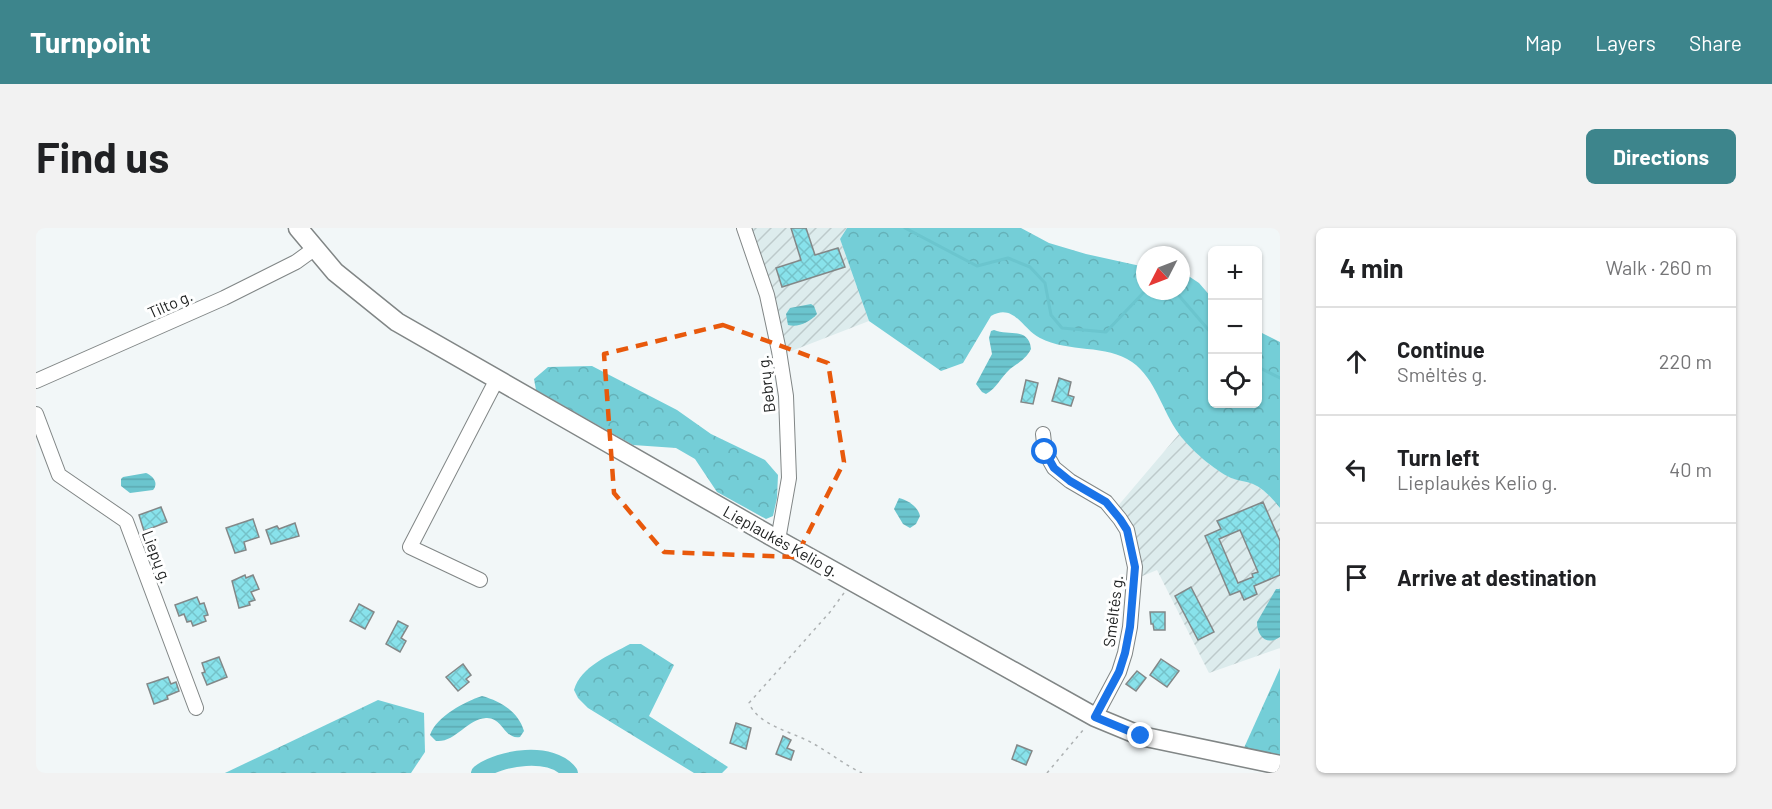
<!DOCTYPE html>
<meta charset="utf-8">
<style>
:root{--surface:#fff;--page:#f2f2f2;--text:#202124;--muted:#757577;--line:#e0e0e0;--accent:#3d858c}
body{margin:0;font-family:Barlow,sans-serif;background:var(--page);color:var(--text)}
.controls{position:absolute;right:18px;top:18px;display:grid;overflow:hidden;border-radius:9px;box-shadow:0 2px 4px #0004}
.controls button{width:54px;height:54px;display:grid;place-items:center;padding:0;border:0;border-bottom:2px solid var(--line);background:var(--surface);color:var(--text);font:30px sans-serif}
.compass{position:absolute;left:1100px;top:18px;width:54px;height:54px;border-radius:50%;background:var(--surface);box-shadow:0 2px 4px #0004;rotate:228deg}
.stop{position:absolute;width:18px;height:18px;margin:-14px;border:4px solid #1a73e8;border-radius:50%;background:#fff}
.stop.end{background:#1a73e8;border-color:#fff;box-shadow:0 2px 6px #0008}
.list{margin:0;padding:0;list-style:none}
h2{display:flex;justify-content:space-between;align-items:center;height:78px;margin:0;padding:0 24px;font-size:26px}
h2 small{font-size:20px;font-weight:400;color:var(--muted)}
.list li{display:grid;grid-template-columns:39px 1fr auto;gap:18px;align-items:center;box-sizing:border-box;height:108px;padding:0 24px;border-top:2px solid var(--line)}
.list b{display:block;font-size:22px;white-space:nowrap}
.list p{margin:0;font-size:20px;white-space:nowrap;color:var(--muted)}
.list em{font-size:20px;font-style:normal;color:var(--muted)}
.icon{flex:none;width:33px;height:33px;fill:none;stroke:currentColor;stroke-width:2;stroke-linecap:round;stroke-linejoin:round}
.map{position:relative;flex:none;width:1244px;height:545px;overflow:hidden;border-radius:9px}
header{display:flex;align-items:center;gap:36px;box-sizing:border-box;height:84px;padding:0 30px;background:var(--accent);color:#fff}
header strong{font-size:28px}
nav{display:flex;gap:33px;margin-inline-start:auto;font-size:21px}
.intro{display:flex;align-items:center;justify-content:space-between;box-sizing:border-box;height:144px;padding:0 36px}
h1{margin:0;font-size:42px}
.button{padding:15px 27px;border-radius:9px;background:var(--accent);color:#fff;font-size:21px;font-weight:700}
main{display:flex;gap:36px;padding:0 36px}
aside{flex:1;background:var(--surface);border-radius:9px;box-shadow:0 2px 4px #0004}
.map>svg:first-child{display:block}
.industrial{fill:url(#industrial-furrows)}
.forest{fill:url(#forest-crowns)}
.water{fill:url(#water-rules)}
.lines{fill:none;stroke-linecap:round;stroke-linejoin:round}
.stream{stroke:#6bc5ce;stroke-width:3}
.river{stroke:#6bc5ce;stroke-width:16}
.building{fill:url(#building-cross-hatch);stroke:#838888;stroke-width:1.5;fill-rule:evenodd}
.minor-casing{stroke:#818686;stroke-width:16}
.major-casing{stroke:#818686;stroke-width:21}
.path{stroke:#adb1b2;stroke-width:1.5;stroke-dasharray:3 4.5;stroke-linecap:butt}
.minor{stroke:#fff;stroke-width:14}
.major{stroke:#fff;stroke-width:18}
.route{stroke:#1a73e8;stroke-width:8}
.marked{fill:none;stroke:#e8590c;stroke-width:4.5;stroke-dasharray:12 8;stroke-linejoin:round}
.labels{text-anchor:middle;stroke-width:6;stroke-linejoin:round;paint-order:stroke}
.street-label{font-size:16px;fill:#212323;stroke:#fff}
</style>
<header>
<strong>Turnpoint</strong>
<nav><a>Map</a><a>Layers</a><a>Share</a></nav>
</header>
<div class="intro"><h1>Find us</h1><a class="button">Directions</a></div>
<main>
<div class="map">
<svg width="1244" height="545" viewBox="0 0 1244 545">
<defs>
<pattern id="industrial-furrows" width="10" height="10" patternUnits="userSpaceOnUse" patternTransform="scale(1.5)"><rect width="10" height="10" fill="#ddeced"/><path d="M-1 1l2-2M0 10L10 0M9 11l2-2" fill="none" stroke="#bdcacb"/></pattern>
<pattern id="forest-crowns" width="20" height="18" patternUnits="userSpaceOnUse" patternTransform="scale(1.5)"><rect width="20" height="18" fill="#74ced7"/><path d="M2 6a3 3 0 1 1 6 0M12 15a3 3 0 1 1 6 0" fill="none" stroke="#64b1b8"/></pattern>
<pattern id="water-rules" width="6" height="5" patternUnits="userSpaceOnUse" patternTransform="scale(1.5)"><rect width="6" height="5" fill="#6bc5ce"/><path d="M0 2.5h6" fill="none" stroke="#5ca9b1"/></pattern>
<pattern id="building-cross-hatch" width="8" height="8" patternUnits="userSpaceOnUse" patternTransform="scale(1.5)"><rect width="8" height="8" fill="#88e2eb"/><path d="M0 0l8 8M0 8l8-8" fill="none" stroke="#75c2c9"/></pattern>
</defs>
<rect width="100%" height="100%" fill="#f2f7f8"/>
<!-- industrial -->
<g class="industrial">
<path d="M704,0H811L804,11L833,93L740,129L733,94Z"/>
<path d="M1143,206L1174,237L1195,250L1218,256L1232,266L1244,280V420L1173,445L1121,342L1104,349L1081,279Z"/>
</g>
<!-- forest -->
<g class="forest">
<path d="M811,0H985L1013,15L1050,26L1109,39V63H1145V47L1154,49L1163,55L1176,70V176H1222V103L1244,114V280C1236,270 1228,261 1217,256C1210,253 1202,253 1195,250C1178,242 1154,221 1143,206C1126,183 1120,151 1096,134C1071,116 1032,125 1004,110C987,102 978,74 955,88L927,135L905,143L833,93L804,11Z"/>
<path d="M556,138L641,182L675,206L729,232L742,247L741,270L737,288L730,291L681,264L659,231L640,220L597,217L500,162L498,151L512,139Z"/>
<path d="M594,416H605L638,437L613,488L692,539L686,545H658L552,480L542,470L538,462C545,438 574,427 594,416Z"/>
<path d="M1244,440V530L1207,522Z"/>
<path d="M342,472L388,485L389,524L375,545H189Z"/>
</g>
<!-- water -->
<g class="water">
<path d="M775,76L778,78L781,86C774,94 762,100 752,97L750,86L754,80Z"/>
<path d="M958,102C973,108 993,99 995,121C990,131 982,135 974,141C965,149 961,160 950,166L946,164L940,156L956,126L953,110L955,103Z"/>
<path d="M110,245C117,248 123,255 117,262L94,265L85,258V251L87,249Z"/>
<path d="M863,270C872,272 882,279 884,288L880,296L874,300L867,296L858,281Z"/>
<path d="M1240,361H1244V409C1231,418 1221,409 1221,394Z"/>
<path d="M446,468C464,473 482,483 488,503L484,509C468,512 467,489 450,490C431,491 419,515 400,513L394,507C401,488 428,474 446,468Z"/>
</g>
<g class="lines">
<!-- stream -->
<g class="stream">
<path d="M869,0L941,38L972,30L994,39L1009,55L1015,87L1026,100L1070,104L1109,63"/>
<path d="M1139,63L1176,106"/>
<path d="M1222,139L1244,150"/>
</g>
<!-- river -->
<path class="river" d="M443,545C464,529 516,521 534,545"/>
</g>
<!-- building -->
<g class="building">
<path d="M755,0H770L779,27L802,20L809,39L746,59L740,40L765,32Z"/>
<path d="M1023,150L1035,154L1032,167L1038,169L1035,178L1016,173Z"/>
<path d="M990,152L1002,155L997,176L985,174Z"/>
<path d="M1227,274L1244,313V347L1218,358L1221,366L1208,372L1204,363L1194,367L1169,308L1185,301L1181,293ZM1204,302L1222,344L1216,346L1217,349L1202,355L1183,311Z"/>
<path d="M125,279L131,294L108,303L103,287Z"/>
<path d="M217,291L223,309L208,314L210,322L199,325L190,300Z"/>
<path d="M259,295L263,308L235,316L230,302L241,298L243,301Z"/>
<path d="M209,347L210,350L217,347L223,361L215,364L219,372L213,374L214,377L203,380L196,353Z"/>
<path d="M1155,359L1178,404L1162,412L1139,368Z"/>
<path d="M161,369L164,376L168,375L172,387L168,388L170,393L157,398L155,393L151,394L148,386L143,388L139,377Z"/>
<path d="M323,376L338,384L329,401L314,393Z"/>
<path d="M1114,384H1129V402H1118L1117,396H1115Z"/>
<path d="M362,393L372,398L365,410L370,413L364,424L350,416Z"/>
<path d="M183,429L191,449L171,457L166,445L169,444L166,435Z"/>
<path d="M1125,431L1143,443L1131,459L1114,447Z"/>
<path d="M427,436L435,447L430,451L433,454L422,463L410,449Z"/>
<path d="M1101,443L1110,450L1100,463L1090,456Z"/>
<path d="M132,449L135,456L140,454L143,463L131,468L132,471L118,476L111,456Z"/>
<path d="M700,495L715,500L710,521L694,515Z"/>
<path d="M747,508L755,512L751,520L758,523L755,532L740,526Z"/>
<path d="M981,517L996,523L990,537L976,531Z"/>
</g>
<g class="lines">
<!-- minor casing -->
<g class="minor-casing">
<g id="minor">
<path d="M708,0L731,67L743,123L750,168L753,250L742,312"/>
<path d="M0,153L188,70L260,34L278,21"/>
<path d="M0,186L23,247L90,293L160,480"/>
<path d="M1007,206L1009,224L1018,240L1034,253L1070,274L1084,291L1091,302L1099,339L1094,399L1089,425L1083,444L1059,489"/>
<path d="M444,352L374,319L461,151"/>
</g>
</g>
<!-- major casing -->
<g class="major-casing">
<path id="major" d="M262,0L299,44L361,94L742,312L1059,489L1105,508L1244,537"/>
</g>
<!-- path -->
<g class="path">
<path d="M808,365L794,384L713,475C722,498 758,504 778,516C794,525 809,537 826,545"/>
<path d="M1011,545L1048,501"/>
</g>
<!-- minor -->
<use href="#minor" class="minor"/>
<!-- major -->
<use href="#major" class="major"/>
</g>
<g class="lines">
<!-- route -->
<path class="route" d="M1009,224L1018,240L1034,253L1070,274L1084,291L1091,302L1099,339L1094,399L1089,425L1083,444L1059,489L1105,508"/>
</g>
<!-- marked area -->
<path class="marked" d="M687,97L792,135L808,234L760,329L628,324L578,265L568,126Z"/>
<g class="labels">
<!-- street labels -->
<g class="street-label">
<text transform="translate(134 76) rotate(-24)" y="6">Tilto g.</text>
<text transform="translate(730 156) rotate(-97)" y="6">Bebrų g.</text>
<text transform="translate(745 313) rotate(29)" y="6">Lieplaukės Kelio g.</text>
<text transform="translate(121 329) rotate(69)" y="6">Liepų g.</text>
<text transform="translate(1077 383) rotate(-83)" y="6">Smėltės g.</text>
</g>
</g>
</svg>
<div class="controls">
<button>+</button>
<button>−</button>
<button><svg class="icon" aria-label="locate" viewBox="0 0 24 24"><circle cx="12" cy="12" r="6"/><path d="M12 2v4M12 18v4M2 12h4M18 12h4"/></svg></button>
</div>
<svg class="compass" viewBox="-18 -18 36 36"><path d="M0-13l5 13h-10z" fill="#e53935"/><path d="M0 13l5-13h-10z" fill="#757577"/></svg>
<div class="stop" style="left:1009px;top:224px"></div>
<div class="stop end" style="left:1105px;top:508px"></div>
</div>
<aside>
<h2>4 min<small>Walk · 260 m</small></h2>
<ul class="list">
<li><svg class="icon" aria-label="ahead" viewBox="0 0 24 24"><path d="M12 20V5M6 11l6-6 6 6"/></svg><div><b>Continue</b><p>Smėltės g.</p></div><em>220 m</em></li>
<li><svg class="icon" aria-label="left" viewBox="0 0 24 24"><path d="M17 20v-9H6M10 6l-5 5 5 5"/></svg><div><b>Turn left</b><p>Lieplaukės Kelio g.</p></div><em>40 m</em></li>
<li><svg class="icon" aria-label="arrive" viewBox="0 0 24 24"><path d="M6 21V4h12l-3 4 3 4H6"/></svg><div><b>Arrive at destination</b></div></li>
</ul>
</aside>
</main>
